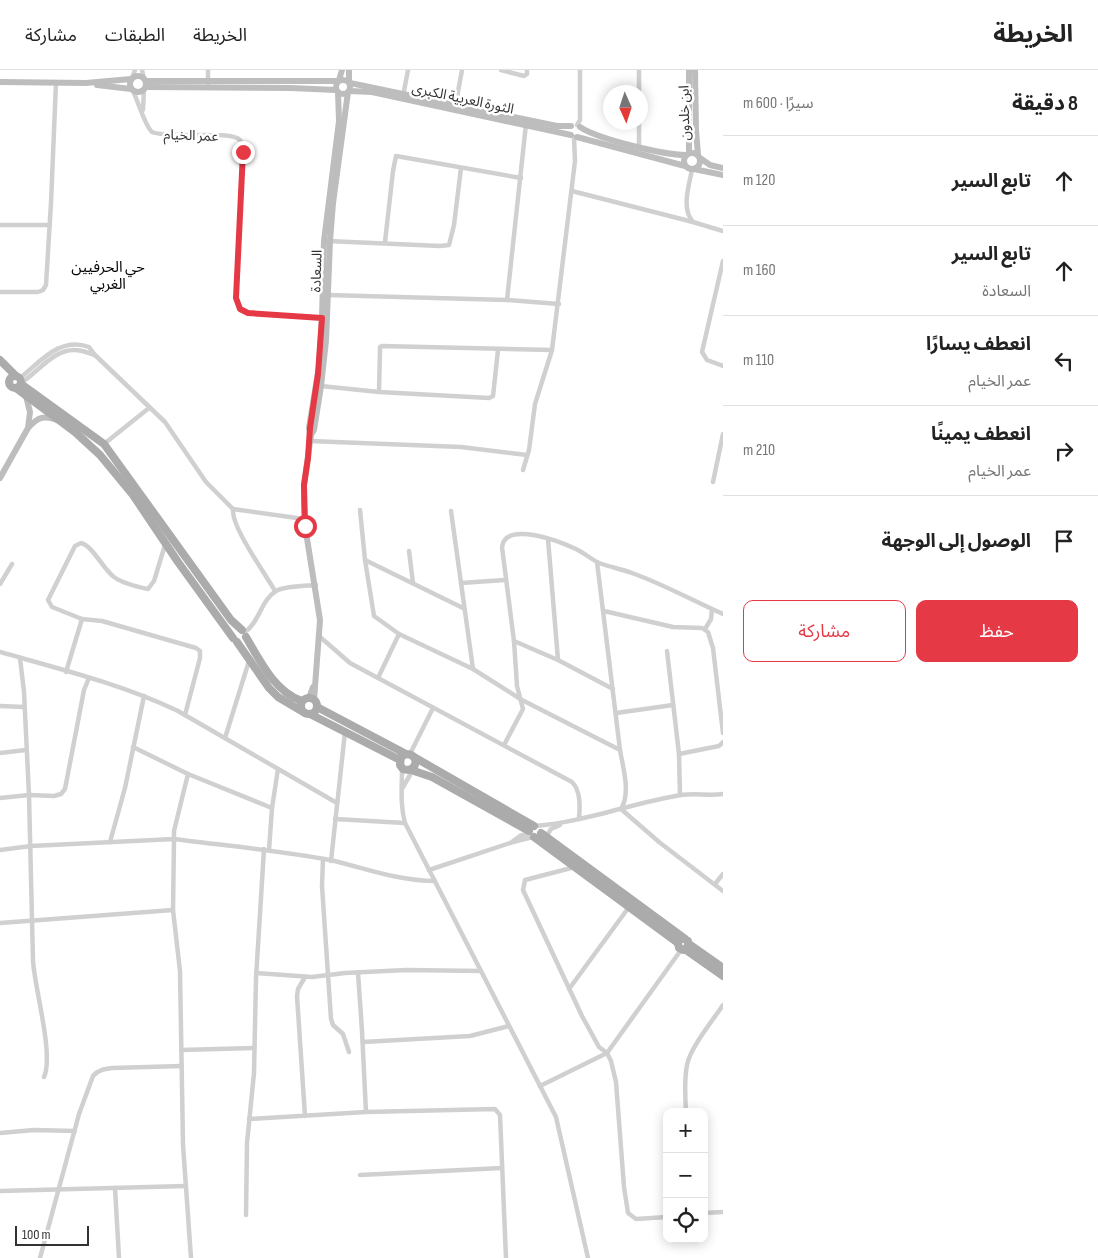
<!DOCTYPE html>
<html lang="ar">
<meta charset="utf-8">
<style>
:root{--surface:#fff;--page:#f6f6f6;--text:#222;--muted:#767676;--line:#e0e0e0;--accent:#e63946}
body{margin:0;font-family:"Sofia Sans Condensed","Noto Sans Arabic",sans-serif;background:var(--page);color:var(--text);direction:rtl}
.controls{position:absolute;right:15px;bottom:15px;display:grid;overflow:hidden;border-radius:10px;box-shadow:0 2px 12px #0003}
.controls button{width:45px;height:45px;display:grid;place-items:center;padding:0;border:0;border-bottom:1px solid var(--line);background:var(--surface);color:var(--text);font:25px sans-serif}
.compass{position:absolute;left:603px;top:15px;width:45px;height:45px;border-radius:50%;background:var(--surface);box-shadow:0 2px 12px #0003;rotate:177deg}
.scale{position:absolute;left:15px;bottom:12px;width:74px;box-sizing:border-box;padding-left:5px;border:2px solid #333;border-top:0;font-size:14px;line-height:18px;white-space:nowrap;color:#333;-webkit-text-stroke:4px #fff;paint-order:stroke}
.stop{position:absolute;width:15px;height:15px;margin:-11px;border:4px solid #e63946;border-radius:50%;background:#fff}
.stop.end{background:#e63946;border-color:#fff;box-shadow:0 1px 5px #0008}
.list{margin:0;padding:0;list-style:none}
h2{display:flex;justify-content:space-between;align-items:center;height:65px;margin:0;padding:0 20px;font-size:21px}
h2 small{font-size:16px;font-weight:400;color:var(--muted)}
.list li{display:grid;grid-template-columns:32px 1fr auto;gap:15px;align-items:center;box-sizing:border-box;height:90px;padding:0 20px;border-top:1px solid var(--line)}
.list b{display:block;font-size:19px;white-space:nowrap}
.list p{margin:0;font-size:16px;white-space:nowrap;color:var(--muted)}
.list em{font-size:16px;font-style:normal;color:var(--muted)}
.actions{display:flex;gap:10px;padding:15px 20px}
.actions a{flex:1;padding:11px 0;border:1px solid var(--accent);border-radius:10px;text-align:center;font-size:18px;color:var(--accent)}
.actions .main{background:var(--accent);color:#fff}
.icon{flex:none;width:28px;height:28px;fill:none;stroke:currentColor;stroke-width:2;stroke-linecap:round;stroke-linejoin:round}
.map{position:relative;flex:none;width:723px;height:1188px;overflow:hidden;direction:ltr}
header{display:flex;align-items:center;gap:30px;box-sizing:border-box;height:70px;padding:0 25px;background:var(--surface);border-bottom:1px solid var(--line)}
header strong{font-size:24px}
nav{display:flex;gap:28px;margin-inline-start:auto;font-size:18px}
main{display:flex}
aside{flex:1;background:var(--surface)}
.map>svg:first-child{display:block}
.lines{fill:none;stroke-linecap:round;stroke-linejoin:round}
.street{stroke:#d0d0d0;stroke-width:4.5}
.secondary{stroke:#bdbdbd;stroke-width:6}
.primary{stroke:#ababab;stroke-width:8}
.route{stroke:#e63946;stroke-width:6}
.labels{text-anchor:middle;stroke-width:5;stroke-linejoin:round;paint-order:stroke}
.street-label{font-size:14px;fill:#333;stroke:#fff}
.neighbourhood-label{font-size:15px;fill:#000;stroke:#fff}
</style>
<header>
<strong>الخريطة</strong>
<nav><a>الخريطة</a><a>الطبقات</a><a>مشاركة</a></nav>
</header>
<main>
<aside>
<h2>8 دقيقة<small>سيرًا · 600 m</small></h2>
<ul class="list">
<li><svg class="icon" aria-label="ahead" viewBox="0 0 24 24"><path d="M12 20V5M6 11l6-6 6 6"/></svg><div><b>تابع السير</b></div><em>120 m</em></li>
<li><svg class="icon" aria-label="ahead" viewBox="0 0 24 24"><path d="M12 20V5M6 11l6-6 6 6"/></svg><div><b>تابع السير</b><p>السعادة</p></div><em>160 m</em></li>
<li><svg class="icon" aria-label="left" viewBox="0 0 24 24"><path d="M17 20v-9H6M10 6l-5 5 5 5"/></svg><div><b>انعطف يسارًا</b><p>عمر الخيام</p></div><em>110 m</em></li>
<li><svg class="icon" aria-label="right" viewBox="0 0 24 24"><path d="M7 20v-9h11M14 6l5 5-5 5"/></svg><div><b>انعطف يمينًا</b><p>عمر الخيام</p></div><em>210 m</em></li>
<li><svg class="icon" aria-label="arrive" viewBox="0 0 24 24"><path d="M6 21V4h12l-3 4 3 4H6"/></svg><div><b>الوصول إلى الوجهة</b></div></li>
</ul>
<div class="actions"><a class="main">حفظ</a><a>مشاركة</a></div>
</aside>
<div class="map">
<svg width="723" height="1188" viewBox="0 0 723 1188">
<rect width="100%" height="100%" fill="#fff"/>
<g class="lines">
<!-- street -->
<g class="street">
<path d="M142,0L144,9"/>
<path d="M501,0L524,6L527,4V0"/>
<path d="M639,0V22"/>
<path d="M132,8L135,0"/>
<path d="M208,13V0"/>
<path d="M133,21C138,31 145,56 152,62C169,69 231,60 240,70C242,73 243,78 243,82L236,228L240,239L248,243L322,248"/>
<path d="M403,26L408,0"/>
<path d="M455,38L462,0"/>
<path d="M143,40L144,19"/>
<path d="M639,52V76"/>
<path d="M577,55L580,50V0"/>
<path d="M692,100C689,115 681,139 693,152L723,161"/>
<path d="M572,121L693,152"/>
<path d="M0,155H50"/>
<path d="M328,171L440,176L449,175L454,155L461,98"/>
<path d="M385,172L393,101L396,86L521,108"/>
<path d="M723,191L702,282L707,290L723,296"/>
<path d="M0,222H38L43,220L46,215L51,133L56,13"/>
<path d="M328,225L507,230L559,234"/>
<path d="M507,230L526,54"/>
<path d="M20,308C40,292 60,266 89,277L95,285L165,352L206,412L233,439"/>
<path d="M21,313C38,302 54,279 75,280C82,280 88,283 95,285"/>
<path d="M321,316L379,322L489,328L493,326L498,280"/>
<path d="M379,322L380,280V277L382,276L552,280"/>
<path d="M310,371L461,377L527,385"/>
<path d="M104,374L149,338"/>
<path d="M523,400L529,380L535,334L552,280L575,91L574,67"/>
<path d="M713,412L723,364"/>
<path d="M360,440L365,490L374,546L399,564L473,599L522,630L620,680"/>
<path d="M451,441L473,599"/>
<path d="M548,469L558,590"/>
<path d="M409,481L413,513"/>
<path d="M365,490L463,538"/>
<path d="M597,492L620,680C623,698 631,723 621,739L659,772L723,821"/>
<path d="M461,513L505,510"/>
<path d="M0,514L12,494"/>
<path d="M275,521C265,503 231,457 233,439L304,449"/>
<path d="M712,539L723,544"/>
<path d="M604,541L673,557L702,558L708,562L713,578L723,663"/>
<path d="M82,549L52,537L48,530L75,476L81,473C93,476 103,499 114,507C122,513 138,517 148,519L154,511L165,475"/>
<path d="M245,562C259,553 261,530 276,521C284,516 306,516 316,515"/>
<path d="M319,566L350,593L572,712C581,721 580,737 579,749"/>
<path d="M514,571L558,590L613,619"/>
<path d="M667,581L679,684L680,725"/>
<path d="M0,582C60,599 121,614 178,641L337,733"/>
<path d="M20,588L24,622L29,725L33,891C35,920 54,985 44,1007"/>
<path d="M66,602L82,549L102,551L196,578L200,581V588L185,645"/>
<path d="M378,608L399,564"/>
<path d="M0,636L24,637"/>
<path d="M616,643L673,635"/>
<path d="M225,668L249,591"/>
<path d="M504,675L523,639L517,616L514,571L502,477C506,450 561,472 576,479C584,483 591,489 599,493C610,497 621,499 632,503C660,513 686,527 712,539L711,549L705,559"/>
<path d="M133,677L188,704L272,738"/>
<path d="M0,683L26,680"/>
<path d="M410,684L433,638"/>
<path d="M679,684L719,676L723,672"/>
<path d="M402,699C402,717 400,735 405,753L556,1047L588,1188"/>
<path d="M188,704L174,761V769C226,776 278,780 330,790C365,798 398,811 435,811"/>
<path d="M403,717L410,705L409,701"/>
<path d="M0,728L29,725L54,726L61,724L65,719L84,620L89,608"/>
<path d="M335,749L405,753"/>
<path d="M535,756C585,752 632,733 681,725C695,723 709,726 723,724"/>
<path d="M546,767L551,759L560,755"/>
<path d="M513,771L520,766L529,763"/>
<path d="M110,772L125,718L144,626"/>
<path d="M0,780L31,776L174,769L173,840L180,901L183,1075L191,1188"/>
<path d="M269,780L272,738L278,699"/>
<path d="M323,789L322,816L331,949L333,955L343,964L349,982"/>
<path d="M331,791L345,662"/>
<path d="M575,797L525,810L523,820L582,946L599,977L607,983L611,991L616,1012L624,1117L628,1143L636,1149L667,1147"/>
<path d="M429,800L513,772L533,767"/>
<path d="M715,814L723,804"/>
<path d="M0,853L173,840"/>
<path d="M256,903L312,907L345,903L406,900L481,901"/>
<path d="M358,903L362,961L366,1042"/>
<path d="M569,919L629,837"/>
<path d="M363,972L470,966L509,956"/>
<path d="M181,980L254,978"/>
<path d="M540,1016L607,983L681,880"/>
<path d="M686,1042C685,1026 684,1010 687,995C690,978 713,950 723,935"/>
<path d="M305,1046L297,926L298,919L305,907"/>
<path d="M249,1049L366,1042L495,1039L500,1045L506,1188"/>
<path d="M0,1063L34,1060L75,1061"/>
<path d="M360,1105L502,1098"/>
<path d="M115,1118L119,1188"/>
<path d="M0,1121L186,1116"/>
<path d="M704,1143L723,1142"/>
<path d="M246,1145L247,1073L254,1003L256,908L264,779"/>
<path d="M40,1188L79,1044L93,1006C98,1000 104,999 112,998L182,996"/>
</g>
<!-- secondary -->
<g class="secondary">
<path d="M349,0V12"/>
<path d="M689,0V83"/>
<path d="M695,0L696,60L698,85"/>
<circle cx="138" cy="14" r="8"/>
<circle cx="343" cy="17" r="7"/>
<path d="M339,10L342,0"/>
<path d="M146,11H338"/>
<path d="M0,12L86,13L131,9"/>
<path d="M350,13L557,56H571"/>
<path d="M97,15L131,19"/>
<path d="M146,17L291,18L336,20"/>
<path d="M349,21L372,22L571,65"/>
<path d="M580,57C598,69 663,85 686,85"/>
<path d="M577,67L685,96"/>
<circle cx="692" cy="91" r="8"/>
<path d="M700,88L710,95L723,98"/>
<path d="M694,99L723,105"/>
<path d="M29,357C38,347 44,345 57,350"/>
<path d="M311,365L314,360L321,316L326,271L330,171L333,133L348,22"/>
<path d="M0,408L28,358L30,342L26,326"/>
<path d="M309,628L313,617"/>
<path d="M314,630L320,550L305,456L304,434V415L311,365L309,358L319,296L322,248L324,171L339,51L338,22"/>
</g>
<!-- primary -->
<g class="primary">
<path d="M0,290L15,305"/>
<circle cx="15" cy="312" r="6"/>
<path d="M21,314L104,374L231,550L242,560"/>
<path d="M16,318L75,362L100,385L133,425L178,492L233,568"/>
<path d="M246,567C260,591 275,622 302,631"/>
<path d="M237,572L269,618L278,627L305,643"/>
<circle cx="309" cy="636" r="8"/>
<path d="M317,637L406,684C421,684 417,704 403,699L400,695L401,687L406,684"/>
<path d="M310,644L400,690"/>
<path d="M414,687L534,756"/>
<path d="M411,700L432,707L529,761"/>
<path d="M541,763L688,871V877L683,880L679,878L678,873L680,869H685"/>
<path d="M534,767L678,873"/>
<path d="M689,874L723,898"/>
<path d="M686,880L723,906"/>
</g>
</g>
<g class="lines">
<!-- route -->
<path class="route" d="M243,82L236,228L240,239L248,243L322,248L318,304L310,358L308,388L304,415L305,456"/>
</g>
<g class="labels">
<!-- street labels -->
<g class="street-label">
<text transform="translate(463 28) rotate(12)" y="5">الثورة العربية الكبرى</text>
<text transform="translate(684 43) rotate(-91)" y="5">ابن خلدون</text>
<text transform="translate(191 65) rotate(2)" y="5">عمر الخيام</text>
<text transform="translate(316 201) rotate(-88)" y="5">السعادة</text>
</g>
<!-- neighbourhood labels -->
<g class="neighbourhood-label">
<text x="108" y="202">حي الحرفيين<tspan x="108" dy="17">الغربي</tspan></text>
</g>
</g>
</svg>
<div class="controls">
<button>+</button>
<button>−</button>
<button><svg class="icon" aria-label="locate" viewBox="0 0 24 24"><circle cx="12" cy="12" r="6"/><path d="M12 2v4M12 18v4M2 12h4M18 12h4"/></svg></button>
</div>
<svg class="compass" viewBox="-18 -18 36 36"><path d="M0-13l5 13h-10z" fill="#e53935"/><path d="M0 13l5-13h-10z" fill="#767676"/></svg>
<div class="scale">100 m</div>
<div class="stop" style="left:305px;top:456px"></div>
<div class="stop end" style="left:243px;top:82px"></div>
</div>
</main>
